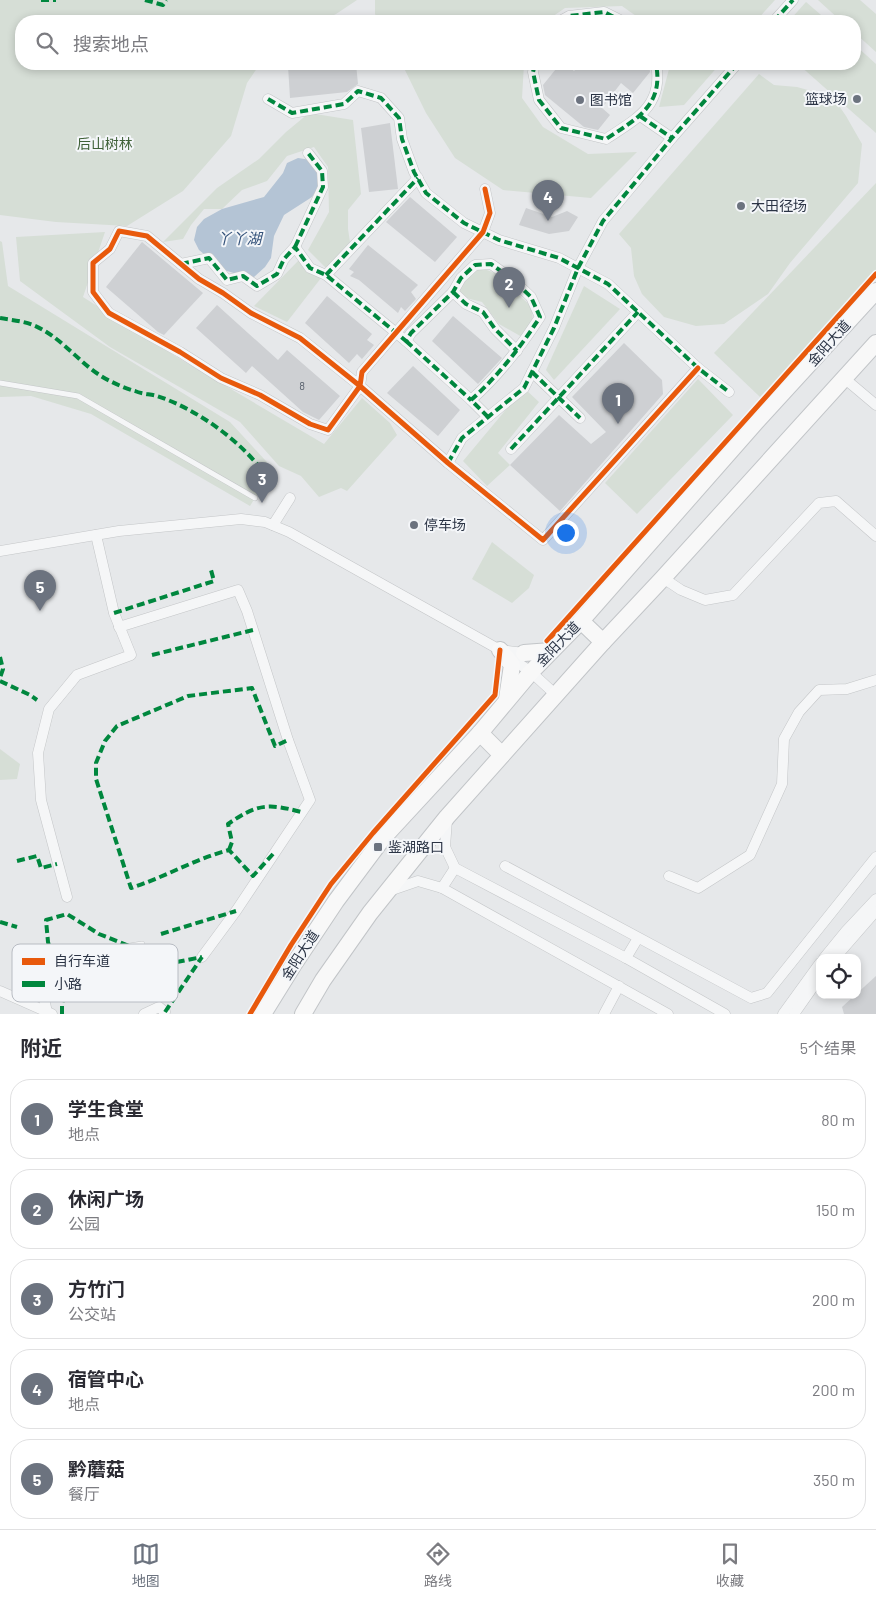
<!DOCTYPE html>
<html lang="zh">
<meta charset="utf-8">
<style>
:root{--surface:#fff;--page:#f2f2f3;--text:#2b2b33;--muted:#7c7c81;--line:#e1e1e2;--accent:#6c737f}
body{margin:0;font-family:Barlow,"Noto Sans SC",sans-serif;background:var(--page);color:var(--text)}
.controls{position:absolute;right:15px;bottom:15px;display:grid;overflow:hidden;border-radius:10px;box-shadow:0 2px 8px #0003}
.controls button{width:45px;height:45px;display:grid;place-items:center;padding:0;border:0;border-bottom:1px solid var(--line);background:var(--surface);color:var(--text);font:25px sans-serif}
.you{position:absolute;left:565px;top:532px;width:18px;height:18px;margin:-12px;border:4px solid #fff;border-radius:50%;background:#1a73e8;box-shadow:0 0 0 8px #1a73e833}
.badge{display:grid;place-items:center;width:32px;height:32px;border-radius:50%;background:var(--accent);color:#fff;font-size:16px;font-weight:700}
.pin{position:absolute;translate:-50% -41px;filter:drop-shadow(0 1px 2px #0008)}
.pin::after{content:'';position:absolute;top:26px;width:18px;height:15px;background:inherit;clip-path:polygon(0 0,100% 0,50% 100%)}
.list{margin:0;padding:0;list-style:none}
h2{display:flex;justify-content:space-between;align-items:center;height:65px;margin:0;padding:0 20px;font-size:21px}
h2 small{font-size:16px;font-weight:400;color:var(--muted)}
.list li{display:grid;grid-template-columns:32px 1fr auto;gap:15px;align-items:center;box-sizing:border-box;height:80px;margin:0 10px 10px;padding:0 10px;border:1px solid var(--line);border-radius:20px}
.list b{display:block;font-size:19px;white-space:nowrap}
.list p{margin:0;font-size:16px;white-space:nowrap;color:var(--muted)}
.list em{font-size:16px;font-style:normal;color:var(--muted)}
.icon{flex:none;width:28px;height:28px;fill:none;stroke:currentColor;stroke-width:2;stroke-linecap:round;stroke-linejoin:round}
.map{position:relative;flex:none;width:876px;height:1014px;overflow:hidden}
.search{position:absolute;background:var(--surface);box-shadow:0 2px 8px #0003;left:15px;right:15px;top:15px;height:55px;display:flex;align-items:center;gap:12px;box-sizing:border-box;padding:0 18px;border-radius:20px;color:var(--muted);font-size:19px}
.sheet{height:515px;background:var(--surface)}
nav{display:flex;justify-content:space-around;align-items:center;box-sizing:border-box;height:70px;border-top:1px solid var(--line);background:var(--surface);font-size:14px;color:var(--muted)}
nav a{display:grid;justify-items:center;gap:2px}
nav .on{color:var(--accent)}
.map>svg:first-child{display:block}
.green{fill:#d6ded6}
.water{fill:#b4c4d5}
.building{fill:#ced0d3}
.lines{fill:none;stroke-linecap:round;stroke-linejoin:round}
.lane-casing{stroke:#c4c6c8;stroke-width:6}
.street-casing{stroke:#c4c6c8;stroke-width:11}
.primary-casing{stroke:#c2c5c8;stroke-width:18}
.lane{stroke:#f5f6f7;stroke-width:5}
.street{stroke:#f5f6f7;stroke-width:10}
.primary{stroke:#f8f8f8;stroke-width:16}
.quiet{stroke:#00873e;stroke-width:4;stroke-dasharray:8 4;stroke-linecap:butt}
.cycleway-casing{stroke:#f4f6f9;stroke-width:8}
.cycleway{stroke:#e8590c;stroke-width:5}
.poi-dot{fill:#6c737f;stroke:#f4f6f9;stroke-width:2}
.labels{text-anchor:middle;stroke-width:4;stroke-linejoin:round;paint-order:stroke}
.number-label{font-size:11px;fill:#545c69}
.poi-label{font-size:14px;fill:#2b3445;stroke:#f4f6f9;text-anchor:start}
.park-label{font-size:14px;fill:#3f6138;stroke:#f4f6f9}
.street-label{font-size:14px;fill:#2b3445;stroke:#f4f6f9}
.water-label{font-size:15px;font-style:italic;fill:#34527a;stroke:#f4f6f9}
.key{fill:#f4f6f9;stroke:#b8bcc3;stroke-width:1}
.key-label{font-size:14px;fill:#2b3445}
</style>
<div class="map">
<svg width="876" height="1014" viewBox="0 0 876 1014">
<rect width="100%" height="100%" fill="#e6e8ea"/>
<!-- green -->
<g class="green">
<path d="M0,0H357L336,14L322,21H21V64H260L247,83L231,136L183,191L127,226L56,222L0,215Z"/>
<path d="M375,0H775L756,21H643L622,6L565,8L546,21H379L375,14Z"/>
<path d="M818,0H860L876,14V52L855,33V21H841Z"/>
<path d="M806,2L828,21H789Z"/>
<path d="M855,45L876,64V133L798,64H855Z"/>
<path d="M402,64H524L522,98L543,127L588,154L637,152L591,198L503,190L455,158L426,113Z"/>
<path d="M667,64H720L684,105L659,107L669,69Z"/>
<path d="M759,74L774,85L797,87L833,97L846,116L862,144L858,183L790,263L768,294L724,324L696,326L664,317L642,294L634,276L631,248L619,234Z"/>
<path d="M309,113L353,120L361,194L348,210V229L350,242L326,268L308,250L329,212L328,167L314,147L287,156L267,181L242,190L222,209H204L191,225L183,239L163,242L217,188L259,159L286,132Z"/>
<path d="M876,183V275L760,397L714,353Z"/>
<path d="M105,232L83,297L180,359L324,444L362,398L390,423L397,435L347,491L341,488L319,497L301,476L279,466L240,422L110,347L20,281L16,237Z"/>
<path d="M0,241L2,242L8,286L230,422L277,473L255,498L250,506L91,414L31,396L0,397Z"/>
<path d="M300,259L321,278L287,322L254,306Z"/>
<path d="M480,268C499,273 503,278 515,291C528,305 533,302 533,324L522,337L499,324L482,302L458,296L461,284L467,273Z"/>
<path d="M584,286L620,309L554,380L546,370Z"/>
<path d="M698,379L733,415L637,514L605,483Z"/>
<path d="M524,388L539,402L498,453L510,465L487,486L463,461Z"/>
<path d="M492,542L534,575L529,588L512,603L472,579Z"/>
<path d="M0,749L20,764L17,779L0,780Z"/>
</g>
<!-- water -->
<path class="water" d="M298,158L311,160L318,170L319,187L312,197L284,215L274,236L271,258L265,267L254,277L243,276L224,270L199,250L194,240L197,227L204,219L222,209L264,197L283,173L287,163Z"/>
<!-- building -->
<g class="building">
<path d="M314,64H356L358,84L347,92L290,98L288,66Z"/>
<path d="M560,64H565L574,71L581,64H649L650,72L633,93L621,83L602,108L610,115L598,130L584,127L545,95L543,85Z"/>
<path d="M390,123L398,189L369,192L361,128Z"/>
<path d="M410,197L457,237L435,262L386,222Z"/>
<path d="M526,208L552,217L567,211L578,217L569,231L549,234L519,225Z"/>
<path d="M142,242L203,293L164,335L158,332L106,287Z"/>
<path d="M368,245L418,285L411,292L416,299L405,311L401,307L398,313L359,280L350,276L354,272L349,269Z"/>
<path d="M327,296L372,334L367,340L374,345L362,359L357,354L349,363L305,323Z"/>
<path d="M217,305L278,360L287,350L340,396L319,420L303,412L252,366L246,373L196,328Z"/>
<path d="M453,316L502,358L478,384L432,341Z"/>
<path d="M624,343L662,380L663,394L560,511L510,465L559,415L591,444L606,432L572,397Z"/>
<path d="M413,366L460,410L438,436L387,393Z"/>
<path d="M876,976V1014H844L842,1007Z"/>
</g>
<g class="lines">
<!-- lane casing -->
<g class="lane-casing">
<g id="lane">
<path d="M0,383L78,396L255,498"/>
<path d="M38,972L48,970L44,960L142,944"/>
</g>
</g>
<!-- street casing -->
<g class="street-casing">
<g id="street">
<path d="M560,21L569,16L604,12L622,21"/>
<path d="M774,21L793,0"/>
<path d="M535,64L533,72L539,100L561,128L606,139C636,119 664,106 656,64"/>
<path d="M268,99L292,113L344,104L358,91L381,98L399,118L402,139L414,172L426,193L464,223L499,240L559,258L608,284L698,368L729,392"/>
<path d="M640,116L672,138"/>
<path d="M485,189L490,213L483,232L362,372L360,386L328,430L310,424L260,395L221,378L180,352L109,313L93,292V263L110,249L119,231L147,236L199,279L223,293L251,313L300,338L360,386L448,463L543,540L698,368"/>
<path d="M295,247L323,187L322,171L308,153"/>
<path d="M181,264L209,258L227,280L243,276L257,286L277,274L284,259L295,247L310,268L326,275L406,341L411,333L453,292L461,278L475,265L491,264L512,279L531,297L540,317C520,348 498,376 471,400L488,417"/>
<path d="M326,275L418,178"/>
<path d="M453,292L466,304L483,312L495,329L517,351"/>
<path d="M406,341L471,400"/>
<path d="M532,372L580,418"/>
<path d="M844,378L876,405"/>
<path d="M511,449L638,312"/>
<path d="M448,463L462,438L524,388L554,328L578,268L603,221L672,138L737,64"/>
<path d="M273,525L290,498"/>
<path d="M0,551L119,531L241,519L265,522L289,532L500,650L524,653"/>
<path d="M663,578L681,590L705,600L733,595L819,503L836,501L876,536"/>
<path d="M119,627L238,590L247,611L288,740L310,800L236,911L202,957"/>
<path d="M509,657L531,672L556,695"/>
<path d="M447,819L445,847L455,868L626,958L725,1014"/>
<path d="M505,866L751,998L767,993L876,857"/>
<path d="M669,876L698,888L750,855L782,784L784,739L799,712L819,690L847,689L876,680"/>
<path d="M442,888L455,868"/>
<path d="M389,891L418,881L442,888L668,1014"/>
<path d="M67,897L41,800L38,753L49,709L77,675L131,655L114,613L96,535"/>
<path d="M626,958L638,938"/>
<path d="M824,958L846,931L876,899"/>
<path d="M835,958L876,911"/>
<path d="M38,972L47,1012"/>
<path d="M0,991L52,1014"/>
<path d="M144,1014L159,1007L165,1012L164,1014"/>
<path d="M604,1014L619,986"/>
<path d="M783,1014L820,963"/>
<path d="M794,1014L820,977"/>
</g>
</g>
<!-- primary casing -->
<g class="primary-casing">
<g id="primary">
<path d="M581,621L603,642"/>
<path d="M500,650L512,665L507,699"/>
<path d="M524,653L551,651"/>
<path d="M480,733L502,755"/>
<path d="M263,1014L294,964L336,901L383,838L480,733L531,672L581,621L756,422L876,291"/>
<path d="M303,1014L323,980L370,913L447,817L603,642L663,578L876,343"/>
</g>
</g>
<!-- lane -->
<use href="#lane" class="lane"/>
<!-- street -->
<use href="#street" class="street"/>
<!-- primary -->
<use href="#primary" class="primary"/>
<!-- quiet -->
<g class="quiet">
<path d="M41,0H56"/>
<path d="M145,0L163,5L166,0"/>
<path d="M560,21L569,16L604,12L622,21"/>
<path d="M774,21L793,0"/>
<path d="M535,64L533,72L539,100L561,128L606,139C636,119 664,106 656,64"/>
<path d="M268,99L292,113L344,104L358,91L381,98L399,118L402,139L414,172L426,193L464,223L499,240L559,258L608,284L698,368L729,392"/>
<path d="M640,116L672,138"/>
<path d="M295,247L323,187L322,171L308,153"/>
<path d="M181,264L209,258L227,280L243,276L257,286L277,274L284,259L295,247L310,268L326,275L406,341L411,333L453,292L461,278L475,265L491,264L512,279L531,297L540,317C520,348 498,376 471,400L488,417"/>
<path d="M326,275L418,178"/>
<path d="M453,292L466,304L483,312L495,329L517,351"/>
<path d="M0,318C11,320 23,321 33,325C63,337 81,367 110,381C118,385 127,389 135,391C142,394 150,394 157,396C197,409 243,442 266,476"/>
<path d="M406,341L471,400"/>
<path d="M532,372L580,418"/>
<path d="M511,449L638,312"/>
<path d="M448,463L462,438L524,388L554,328L578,268L603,221L672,138L737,64"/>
<path d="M114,613L214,581L211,570"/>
<path d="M152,655L253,630"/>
<path d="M0,657L3,669L0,678"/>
<path d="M0,681L30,695L37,700"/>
<path d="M229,850L232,842L228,824C257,804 268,803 301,812"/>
<path d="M273,854L253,876L229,850C195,859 165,877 131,888L96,779V763L105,741L117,726L188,696L252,688L275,746L288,740"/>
<path d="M17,861L37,856L41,868L57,864"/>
<path d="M0,922L17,927"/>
<path d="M161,934L236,911"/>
<path d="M123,944L115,960V972L79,976L78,963C64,966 54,967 44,956L51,953L48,942L46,920L67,914L99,934L172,963L202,957"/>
<path d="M165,1012L202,957"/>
<path d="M62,1014V1005L66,985L79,976"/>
</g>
<!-- cycleway casing -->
<g class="cycleway-casing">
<g id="cycleway">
<path d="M485,189L490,213L483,232L362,372L360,386L328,430L310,424L260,395L221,378L180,352L109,313L93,292V263L110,249L119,231L147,236L199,279L223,293L251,313L300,338L360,386L448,463L543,540L698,368"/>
<path d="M547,641L876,274"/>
<path d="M250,1014L291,945L331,884L373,833L495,695L500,650"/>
</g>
</g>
<!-- cycleway -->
<use href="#cycleway" class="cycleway"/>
</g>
<!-- markers -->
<g class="poi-dot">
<circle cx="857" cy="99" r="5"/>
<circle cx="580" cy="100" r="5"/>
<circle cx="741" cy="206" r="5"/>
<circle cx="414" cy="525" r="5"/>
<rect x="373" y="842" width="10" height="10" rx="2.5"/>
</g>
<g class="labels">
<!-- number labels -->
<g class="number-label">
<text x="302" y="390">8</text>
</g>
<!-- poi labels -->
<g class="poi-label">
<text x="847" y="104" text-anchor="end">篮球场</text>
<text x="590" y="105">图书馆</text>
<text x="751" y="211">大田径场</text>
<text x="424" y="530">停车场</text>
<text x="388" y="852">鉴湖路口</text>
</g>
<!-- park labels -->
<g class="park-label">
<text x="105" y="149">后山树林</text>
</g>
<!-- street labels -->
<g class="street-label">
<text transform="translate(829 343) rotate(-48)" y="5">金阳大道</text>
<text transform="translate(558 644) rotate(-46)" y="5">金阳大道</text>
<text transform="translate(300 955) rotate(-57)" y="5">金阳大道</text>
</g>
<!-- water labels -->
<g class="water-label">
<text x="239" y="244">丫丫湖</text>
</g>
</g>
<!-- legend -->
<rect x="12" y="944" width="166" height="58" rx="8" class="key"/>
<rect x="22" y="958" width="23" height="7" fill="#e8590c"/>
<rect x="22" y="981" width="23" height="6" fill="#00873e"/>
<g class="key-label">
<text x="54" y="966">自行车道</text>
<text x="54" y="989">小路</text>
</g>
</svg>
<div class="controls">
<button><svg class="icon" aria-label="locate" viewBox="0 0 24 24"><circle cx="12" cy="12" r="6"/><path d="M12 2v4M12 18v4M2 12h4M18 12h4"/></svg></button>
</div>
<div class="you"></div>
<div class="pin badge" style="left:618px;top:424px">1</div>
<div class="pin badge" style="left:509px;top:308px">2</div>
<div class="pin badge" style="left:262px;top:503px">3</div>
<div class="pin badge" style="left:548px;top:221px">4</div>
<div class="pin badge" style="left:40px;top:611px">5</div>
<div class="search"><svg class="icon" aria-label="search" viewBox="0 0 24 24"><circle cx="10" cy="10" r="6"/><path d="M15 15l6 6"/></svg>搜索地点</div>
</div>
<section class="sheet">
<h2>附近<small>5个结果</small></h2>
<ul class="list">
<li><span class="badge">1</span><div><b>学生食堂</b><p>地点</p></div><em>80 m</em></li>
<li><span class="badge">2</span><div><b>休闲广场</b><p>公园</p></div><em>150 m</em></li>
<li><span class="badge">3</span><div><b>方竹门</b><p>公交站</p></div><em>200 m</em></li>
<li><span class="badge">4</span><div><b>宿管中心</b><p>地点</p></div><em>200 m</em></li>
<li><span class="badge">5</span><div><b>黔蘑菇</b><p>餐厅</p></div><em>350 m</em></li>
</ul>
</section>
<nav>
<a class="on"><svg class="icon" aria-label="map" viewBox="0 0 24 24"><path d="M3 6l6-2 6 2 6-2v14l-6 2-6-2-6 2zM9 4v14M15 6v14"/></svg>地图</a>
<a><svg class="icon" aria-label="directions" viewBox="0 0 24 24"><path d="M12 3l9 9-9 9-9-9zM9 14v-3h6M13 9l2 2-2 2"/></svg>路线</a>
<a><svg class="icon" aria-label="saved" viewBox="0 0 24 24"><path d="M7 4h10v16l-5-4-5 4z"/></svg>收藏</a>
</nav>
